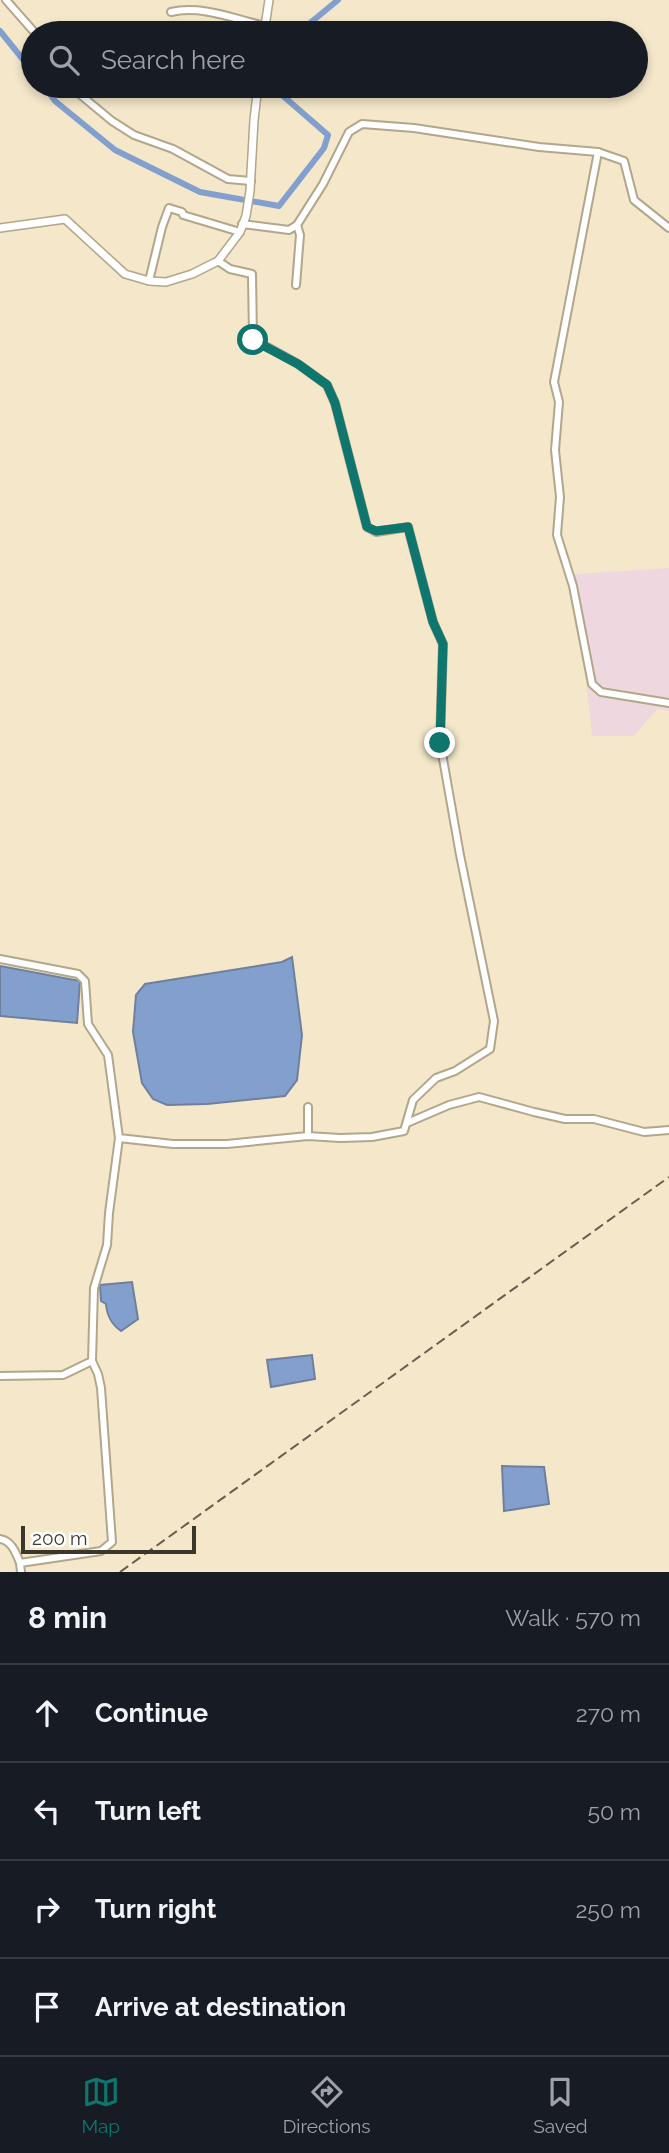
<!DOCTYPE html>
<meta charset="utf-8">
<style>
:root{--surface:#171b24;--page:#20242c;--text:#f1f3f6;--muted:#9ea1a6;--line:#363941;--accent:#0f766e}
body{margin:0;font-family:Raleway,sans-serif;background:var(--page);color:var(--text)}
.scale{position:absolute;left:21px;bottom:18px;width:175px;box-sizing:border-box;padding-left:7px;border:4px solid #3c372c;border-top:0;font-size:19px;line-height:24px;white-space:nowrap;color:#3c372c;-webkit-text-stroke:5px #fff;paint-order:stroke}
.stop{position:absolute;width:21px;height:21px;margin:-16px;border:5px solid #0f766e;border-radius:50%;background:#fff}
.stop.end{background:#0f766e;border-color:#fff;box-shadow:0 2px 7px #0008}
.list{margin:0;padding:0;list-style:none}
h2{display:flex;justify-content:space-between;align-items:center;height:91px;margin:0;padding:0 28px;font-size:30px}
h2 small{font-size:23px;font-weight:400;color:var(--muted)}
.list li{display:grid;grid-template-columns:46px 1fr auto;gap:21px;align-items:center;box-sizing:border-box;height:98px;padding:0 28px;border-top:2px solid var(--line)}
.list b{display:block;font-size:26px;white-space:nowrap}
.list em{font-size:23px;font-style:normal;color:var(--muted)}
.icon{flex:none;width:38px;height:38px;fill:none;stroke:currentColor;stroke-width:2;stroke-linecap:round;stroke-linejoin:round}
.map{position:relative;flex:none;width:669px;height:1572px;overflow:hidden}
.search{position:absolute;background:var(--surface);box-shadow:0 4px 10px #0003;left:21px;right:21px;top:21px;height:77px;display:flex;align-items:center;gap:18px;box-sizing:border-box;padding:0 24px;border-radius:38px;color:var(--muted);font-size:26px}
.sheet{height:483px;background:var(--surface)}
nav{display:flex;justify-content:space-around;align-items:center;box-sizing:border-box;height:98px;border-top:2px solid var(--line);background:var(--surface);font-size:19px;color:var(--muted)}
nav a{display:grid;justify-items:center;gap:4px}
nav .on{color:var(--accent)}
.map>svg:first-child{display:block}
.industrial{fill:#efd7e0}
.water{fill:#839fce;stroke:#6e809d;stroke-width:2}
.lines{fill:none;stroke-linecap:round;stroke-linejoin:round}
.canal{stroke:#839fce;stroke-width:6}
.minor-casing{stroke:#b2a68b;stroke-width:10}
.tertiary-casing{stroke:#b2a68b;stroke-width:10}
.minor{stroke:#fff;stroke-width:6}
.tertiary{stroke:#fff;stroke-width:7}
.rail{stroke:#665f50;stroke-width:2;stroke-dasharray:10 5;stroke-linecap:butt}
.route{stroke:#0f766e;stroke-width:9}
</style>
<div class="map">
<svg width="669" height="1572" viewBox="0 0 669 1572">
<rect width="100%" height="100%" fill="#f4e7ca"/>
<!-- industrial -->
<path class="industrial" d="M669,568V711L657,709L634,736H592L575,574Z"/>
<!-- water -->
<g class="water">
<path d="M292,957L302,1035L297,1080L285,1096L207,1104L167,1105L153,1099L142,1083L133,1032L136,995L145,984L282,962Z"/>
<path d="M0,966L80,981L77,1023L0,1016Z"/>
<path d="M132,1282L138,1319L121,1331C111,1324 107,1316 106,1304L101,1301L100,1285Z"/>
<path d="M312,1355L315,1379L271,1387L267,1360Z"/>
<path d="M502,1466L544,1467L549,1504L504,1511Z"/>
</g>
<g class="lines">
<!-- canal -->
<g class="canal">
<path d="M0,31L33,72"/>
<path d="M298,33L338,0"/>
<path d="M44,86L55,101L115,150L200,192L279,206L324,148L328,135L282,95L280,86"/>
</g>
<!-- minor casing -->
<g class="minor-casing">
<g id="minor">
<path d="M6,0L35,33"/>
<path d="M171,12C202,5 234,19 265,26"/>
<path d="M73,86L77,92L112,121L134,135L173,149L228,179L251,181"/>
<path d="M598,152L624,161L634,200L669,228"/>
<path d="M242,224L289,230L297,225L323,184L349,132L362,124L414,128L539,147L598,152L554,382L559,402L555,450L560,497L557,535L573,586L592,684L601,692L669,703"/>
<path d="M149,281L162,227L169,208L182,212L183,215L240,232"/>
<path d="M296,285L300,235L297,225"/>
<path d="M0,959L78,974L85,981L88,1024L108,1055L119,1138L173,1144H227L308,1136L340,1138L372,1137L404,1131L413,1100L436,1078L455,1071L490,1049L494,1021L460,855L440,742L443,644L433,622L408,527L376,532L367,527L335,403L327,385L298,364L253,339L252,274L230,269L218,261"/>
<path d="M407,1123L449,1105L479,1097L534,1112L565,1119H594L644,1132L669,1130"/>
<path d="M308,1136V1107"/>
<path d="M0,1376L63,1375L92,1361L94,1288L107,1245L109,1213L119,1138"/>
<path d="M0,1539C12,1541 16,1553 20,1563"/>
<path d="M21,1572L20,1563L101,1551L112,1542L101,1388L98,1374L92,1361"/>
</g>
</g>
<!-- tertiary casing -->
<g class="tertiary-casing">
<g id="tertiary">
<path d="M264,33L269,0"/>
<path d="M0,228L65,219L125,274L149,281L166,282L192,274L218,261L240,232L246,216L250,191L254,120L258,86"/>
</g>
</g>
<!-- minor -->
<use href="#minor" class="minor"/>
<!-- tertiary -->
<use href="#tertiary" class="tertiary"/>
<!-- rail -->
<path class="rail" d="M120,1572L669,1177"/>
</g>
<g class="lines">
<!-- route -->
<path class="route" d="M253,340L298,364L327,385L335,403L367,527L376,531L408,527L433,622L443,644L440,743"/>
</g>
</svg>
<div class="scale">200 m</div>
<div class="stop" style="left:253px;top:340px"></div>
<div class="stop end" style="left:440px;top:743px"></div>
<div class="search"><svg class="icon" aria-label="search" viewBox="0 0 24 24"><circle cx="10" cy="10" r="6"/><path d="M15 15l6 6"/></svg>Search here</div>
</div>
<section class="sheet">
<h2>8 min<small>Walk · 570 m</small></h2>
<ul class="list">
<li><svg class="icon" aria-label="ahead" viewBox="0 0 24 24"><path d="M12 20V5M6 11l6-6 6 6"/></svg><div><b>Continue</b></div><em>270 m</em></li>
<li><svg class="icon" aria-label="left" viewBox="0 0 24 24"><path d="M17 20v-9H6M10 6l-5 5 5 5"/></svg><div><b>Turn left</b></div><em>50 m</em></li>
<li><svg class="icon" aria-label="right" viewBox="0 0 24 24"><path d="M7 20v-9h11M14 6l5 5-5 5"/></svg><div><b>Turn right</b></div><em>250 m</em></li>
<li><svg class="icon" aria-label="arrive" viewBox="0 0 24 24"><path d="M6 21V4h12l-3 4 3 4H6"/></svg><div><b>Arrive at destination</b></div></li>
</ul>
</section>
<nav>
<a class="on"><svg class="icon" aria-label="map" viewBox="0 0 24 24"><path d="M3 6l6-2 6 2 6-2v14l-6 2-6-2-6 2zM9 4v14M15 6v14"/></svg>Map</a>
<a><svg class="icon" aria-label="directions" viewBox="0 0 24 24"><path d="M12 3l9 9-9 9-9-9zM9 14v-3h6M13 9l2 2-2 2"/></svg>Directions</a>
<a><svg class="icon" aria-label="saved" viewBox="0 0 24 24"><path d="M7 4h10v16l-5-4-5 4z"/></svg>Saved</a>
</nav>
